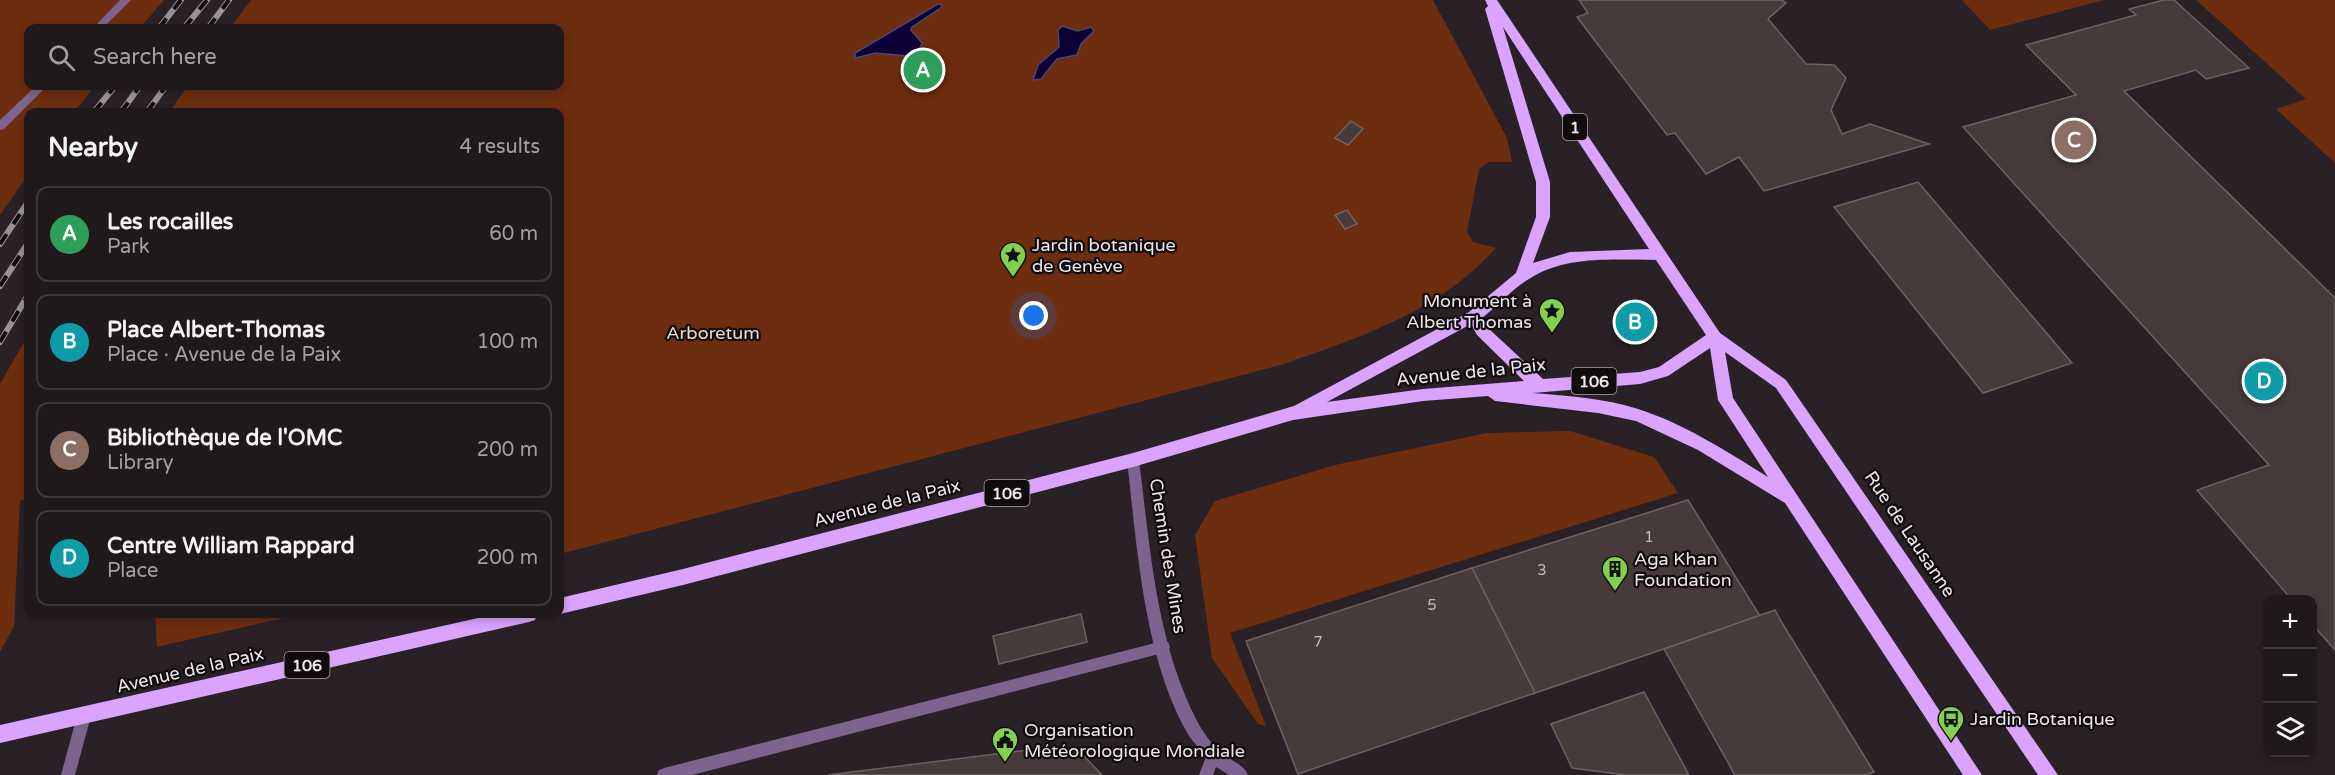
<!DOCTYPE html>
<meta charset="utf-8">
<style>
:root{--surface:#20191c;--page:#282225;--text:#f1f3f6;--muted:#a2a0a3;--line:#3d383b;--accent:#1a73e8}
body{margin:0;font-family:"Varela Round",sans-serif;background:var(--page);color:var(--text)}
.controls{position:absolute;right:18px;bottom:18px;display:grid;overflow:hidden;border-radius:12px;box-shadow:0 3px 9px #0003}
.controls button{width:54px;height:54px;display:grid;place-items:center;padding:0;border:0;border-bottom:2px solid var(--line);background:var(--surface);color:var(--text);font:30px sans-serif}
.you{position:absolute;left:1034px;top:316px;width:21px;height:21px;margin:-15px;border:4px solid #fff;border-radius:50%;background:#1a73e8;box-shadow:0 0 0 9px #1a73e833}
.badge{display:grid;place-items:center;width:39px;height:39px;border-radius:50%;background:var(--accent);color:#fff;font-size:20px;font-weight:700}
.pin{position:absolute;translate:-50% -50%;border:3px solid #fff;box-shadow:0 2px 6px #0006}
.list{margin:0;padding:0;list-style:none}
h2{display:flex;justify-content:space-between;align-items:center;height:78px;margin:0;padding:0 24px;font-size:26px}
h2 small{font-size:20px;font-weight:400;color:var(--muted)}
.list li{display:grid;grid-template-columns:39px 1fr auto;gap:18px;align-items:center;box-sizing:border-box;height:96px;margin:0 12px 12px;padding:0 12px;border:2px solid var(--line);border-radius:12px}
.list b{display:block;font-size:22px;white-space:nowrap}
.list p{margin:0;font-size:20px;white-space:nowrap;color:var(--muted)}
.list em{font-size:20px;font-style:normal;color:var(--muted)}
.icon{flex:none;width:33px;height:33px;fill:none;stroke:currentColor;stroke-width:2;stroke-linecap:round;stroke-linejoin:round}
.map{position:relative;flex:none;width:2335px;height:775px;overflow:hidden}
.search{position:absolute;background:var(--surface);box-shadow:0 3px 9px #0003;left:24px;top:24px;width:540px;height:66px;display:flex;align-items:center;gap:15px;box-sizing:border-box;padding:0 21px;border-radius:12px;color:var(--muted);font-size:22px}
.panel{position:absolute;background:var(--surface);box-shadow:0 3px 9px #0003;left:24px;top:108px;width:540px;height:510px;border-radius:12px}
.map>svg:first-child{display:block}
.green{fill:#6d2d0f}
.water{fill:#0c0037;stroke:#50456d;stroke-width:1.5}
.building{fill:#463a3b;stroke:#6f6163;stroke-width:1.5}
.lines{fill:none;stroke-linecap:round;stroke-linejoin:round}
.service{fill:#7d648f;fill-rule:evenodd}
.minor{fill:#7d648f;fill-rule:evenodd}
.primary{fill:#d9a3fe;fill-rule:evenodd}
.rail-casing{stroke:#999296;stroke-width:6}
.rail{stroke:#100c0e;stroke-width:4;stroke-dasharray:12;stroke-linecap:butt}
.labels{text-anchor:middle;stroke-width:4.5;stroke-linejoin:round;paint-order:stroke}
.number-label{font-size:15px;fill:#c4bcbf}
.shield{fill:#100c0e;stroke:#aba5a9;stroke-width:1.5}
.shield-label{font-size:16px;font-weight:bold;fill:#eee7eb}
.poi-label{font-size:18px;fill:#eee7eb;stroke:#100c0e;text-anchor:start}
.park-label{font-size:18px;fill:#f0dbd3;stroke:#100c0e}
.street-label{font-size:18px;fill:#eee7eb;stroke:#100c0e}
</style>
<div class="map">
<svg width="2335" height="775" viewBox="0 0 2335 775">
<rect width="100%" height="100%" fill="#2a2126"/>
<!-- green -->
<g class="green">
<path d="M0,0H164L140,28H28V86H95L74,112H28V175L0,215Z"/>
<path d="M251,0H1433L1507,138L1512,162H1489L1479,169L1467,232L1473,242L1496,248C1440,311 1361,337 1284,364L560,554V112H169L188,86H560V28H230Z"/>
<path d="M1962,0H2104L1990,30Z"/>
<path d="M2196,0H2335V163L2276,109L2306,99Z"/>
<path d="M28,335V498L20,501L14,626L0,652V384Z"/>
<path d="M1570,431L1654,457L1678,493L1230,633L1266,726L1258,724L1212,658L1195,535L1215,501L1335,465L1487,433Z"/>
<path d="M155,614H301L157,647Z"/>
</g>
<!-- water -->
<g class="water">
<path d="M938,4L942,5L941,8L912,27L911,30L922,43L918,52L908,56L876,53L855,58V53Z"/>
<path d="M1062,26L1078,31L1091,27L1094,31L1081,44L1077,55L1057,59L1041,79L1033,80L1038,65L1059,47L1058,30Z"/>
</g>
<!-- building -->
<g class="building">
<path d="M1579,0H1782L1786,3L1768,19L1806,64L1834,65L1846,78L1831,110L1842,134L1870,124L1929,144L1764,191L1739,157L1706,174L1675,133L1667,135L1577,17L1588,13Z"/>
<path d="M2164,0H2174L2249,68L2206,79L2196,70L2124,91L2335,298V650L2312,624V600H2292L2197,490L2269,465L1963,127L2076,95L2026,45L2136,15L2129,9Z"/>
<path d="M1351,121L1363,129L1348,145L1335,138Z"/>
<path d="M1918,182L2072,363L1983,393L1834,207Z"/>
<path d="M1347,210L1357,224L1345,229L1335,215Z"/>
<path d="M1688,500L1760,616L1535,693L1472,568Z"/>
<path d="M1472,568L1535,693L1298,774L1246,641Z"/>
<path d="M1775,610L1782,623L1874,772L1866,775H1735L1664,649Z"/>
<path d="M1081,614L1087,642L999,664L993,636Z"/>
<path d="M1644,692L1689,775H1626L1572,768L1551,724Z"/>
<path d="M1028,750L1082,754L1102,775H828Z"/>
</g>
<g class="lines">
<!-- service -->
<g class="service">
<path d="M120,0H131L103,28H93Z"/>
<path d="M36,86H47L4,129L0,130V120Z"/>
<path d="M1163,641L1168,642L1170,647L1168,652L1163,653L692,775H657L659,770L664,768Z"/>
<path d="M84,709L89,711L91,716L75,775H61L77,716L79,711Z"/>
</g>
<!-- minor -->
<path class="minor" d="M1133,455L1137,456L1139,460C1150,547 1156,640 1196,719C1202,731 1211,743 1220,752C1229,760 1244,764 1248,775H1229L1216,767L1213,775H1199L1206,757C1201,750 1194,743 1189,736C1144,660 1137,547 1127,460L1129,456Z"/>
<!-- primary -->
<g class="primary">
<path d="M1485,0H1497L1720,333L1786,380L2058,775H2038L1776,388L1725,352L1733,398L1982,775H1963L1785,503L1698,450L1636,421L1598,413L1495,401L1488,396L1423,401L1293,420L1133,467L683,585L560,614H559L560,598L683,569L1133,453L1294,406L1469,312L1516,273L1536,217V182L1485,9L1488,6ZM1503,27L1649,249L1570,252L1533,263L1550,217V182ZM1656,260L1706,335L1659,367L1640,372L1543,379L1487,327L1482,318C1498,306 1512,289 1529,279C1566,255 1614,260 1656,260ZM1471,324L1477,335L1524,381L1423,389L1327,402ZM1710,348L1718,400L1768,477C1726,451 1685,424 1638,409C1604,398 1568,396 1533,393L1640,384L1668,376Z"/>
<path d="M496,614H537L535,620L529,622L0,743V725Z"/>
</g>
<!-- rail casing -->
<g class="rail-casing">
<g id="rail">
<path d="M159,28L181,0"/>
<path d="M184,28L207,0"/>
<path d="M208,28L229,0"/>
<path d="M94,112L115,86"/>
<path d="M121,112L140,86"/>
<path d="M147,112L166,86"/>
<path d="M0,244L28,202"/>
<path d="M0,286L28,243"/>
<path d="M0,342L28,295"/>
</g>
</g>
<!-- rail -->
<use href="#rail" class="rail"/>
</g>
<!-- icons -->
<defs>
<g id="sight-pin" transform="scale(1.35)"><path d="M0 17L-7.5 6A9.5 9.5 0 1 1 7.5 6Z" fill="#83d04e" stroke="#100c0e"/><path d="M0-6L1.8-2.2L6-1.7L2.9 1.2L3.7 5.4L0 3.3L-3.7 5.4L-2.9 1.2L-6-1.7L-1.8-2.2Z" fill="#111"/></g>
<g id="building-pin" transform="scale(1.35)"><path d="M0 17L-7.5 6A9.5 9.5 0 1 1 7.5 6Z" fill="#83d04e" stroke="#100c0e"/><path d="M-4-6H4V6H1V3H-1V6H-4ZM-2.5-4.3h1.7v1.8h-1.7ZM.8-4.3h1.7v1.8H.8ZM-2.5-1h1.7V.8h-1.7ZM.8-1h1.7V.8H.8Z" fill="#111"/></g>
<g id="bus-pin" transform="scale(1.35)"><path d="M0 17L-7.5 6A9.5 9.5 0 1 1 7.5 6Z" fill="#83d04e" stroke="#100c0e"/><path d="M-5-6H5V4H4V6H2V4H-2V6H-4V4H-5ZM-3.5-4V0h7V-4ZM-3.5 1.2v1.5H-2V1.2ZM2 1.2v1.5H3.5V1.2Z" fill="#111"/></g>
<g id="civic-pin" transform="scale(1.35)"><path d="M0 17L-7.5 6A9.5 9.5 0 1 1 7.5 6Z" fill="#83d04e" stroke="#100c0e"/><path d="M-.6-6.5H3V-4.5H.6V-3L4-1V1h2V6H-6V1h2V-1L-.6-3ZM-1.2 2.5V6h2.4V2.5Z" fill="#111"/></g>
</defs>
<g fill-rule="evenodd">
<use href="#sight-pin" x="1013" y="255"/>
<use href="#sight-pin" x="1552" y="311"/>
<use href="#building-pin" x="1615" y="569"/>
<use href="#bus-pin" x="1951" y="719"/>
<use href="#civic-pin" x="1005" y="740"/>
</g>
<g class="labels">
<!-- number labels -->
<g class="number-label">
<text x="1649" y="542">1</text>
<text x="1542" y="575">3</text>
<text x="1432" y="610">5</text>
<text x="1318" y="647">7</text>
</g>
<!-- shield labels -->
<g class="shield">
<rect x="1563" y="114" width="24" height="26" rx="4.5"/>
<rect x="1571.5" y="368" width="45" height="26" rx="4.5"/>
<rect x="984.5" y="480" width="45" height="26" rx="4.5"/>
<rect x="284.5" y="652" width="45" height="26" rx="4.5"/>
</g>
<g class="shield-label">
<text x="1575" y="133">1</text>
<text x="1594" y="387">106</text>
<text x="1007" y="499">106</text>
<text x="307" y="671">106</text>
</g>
<!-- poi labels -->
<g class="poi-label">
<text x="1032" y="251">Jardin botanique<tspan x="1032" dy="21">de Genève</tspan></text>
<text x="1532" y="307" text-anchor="end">Monument à<tspan x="1532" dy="21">Albert Thomas</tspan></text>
<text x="1634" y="565">Aga Khan<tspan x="1634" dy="21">Foundation</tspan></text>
<text x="1970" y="725">Jardin Botanique</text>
<text x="1024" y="736">Organisation<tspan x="1024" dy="21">Météorologique Mondiale</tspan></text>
</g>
<!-- park labels -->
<g class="park-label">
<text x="713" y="339">Arboretum</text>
</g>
<!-- street labels -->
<g class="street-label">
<text transform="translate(1471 372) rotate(-6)" y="6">Avenue de la Paix</text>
<text transform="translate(887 503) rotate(-14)" y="6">Avenue de la Paix</text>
<text transform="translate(1910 534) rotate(56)" y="6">Rue de Lausanne</text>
<text transform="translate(1168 556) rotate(81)" y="6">Chemin des Mines</text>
<text transform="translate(190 670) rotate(-13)" y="6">Avenue de la Paix</text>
</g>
</g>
</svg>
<div class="controls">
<button>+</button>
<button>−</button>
<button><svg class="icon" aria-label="layers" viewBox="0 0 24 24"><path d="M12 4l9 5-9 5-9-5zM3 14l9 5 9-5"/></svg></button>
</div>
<div class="you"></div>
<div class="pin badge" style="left:923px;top:70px;background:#2e9e5b">A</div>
<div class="pin badge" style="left:1635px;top:322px;background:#0f9aa8">B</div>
<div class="pin badge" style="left:2074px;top:140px;background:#8d6e63">C</div>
<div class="pin badge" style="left:2264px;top:381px;background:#0f9aa8">D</div>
<div class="search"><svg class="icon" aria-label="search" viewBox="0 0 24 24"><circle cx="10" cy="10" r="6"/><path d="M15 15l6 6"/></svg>Search here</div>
<section class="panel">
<h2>Nearby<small>4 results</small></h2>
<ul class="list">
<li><span class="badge" style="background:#2e9e5b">A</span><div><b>Les rocailles</b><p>Park</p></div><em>60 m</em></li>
<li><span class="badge" style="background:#0f9aa8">B</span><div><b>Place Albert-Thomas</b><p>Place · Avenue de la Paix</p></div><em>100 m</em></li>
<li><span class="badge" style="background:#8d6e63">C</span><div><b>Bibliothèque de l'OMC</b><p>Library</p></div><em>200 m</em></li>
<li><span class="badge" style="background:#0f9aa8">D</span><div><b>Centre William Rappard</b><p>Place</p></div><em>200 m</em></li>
</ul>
</section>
</div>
